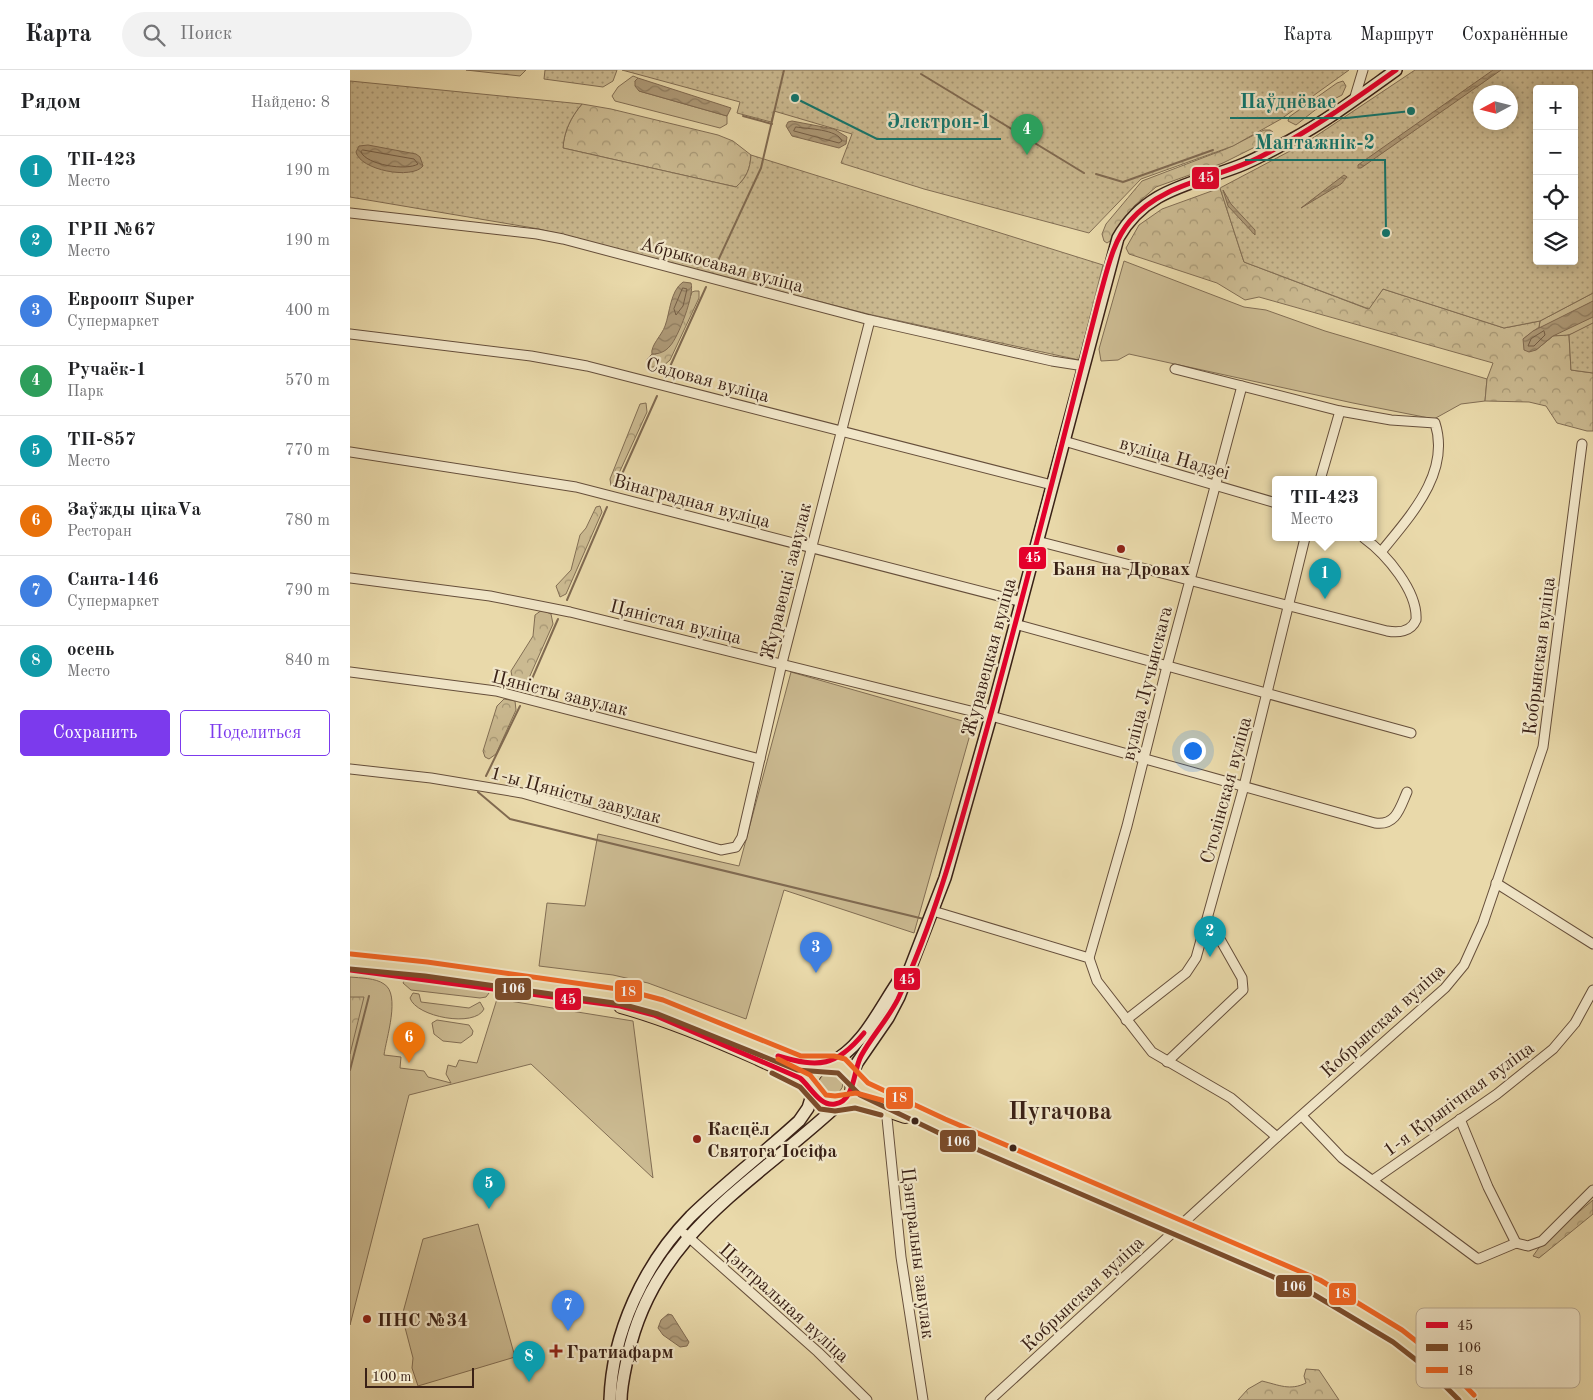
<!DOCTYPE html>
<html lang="ru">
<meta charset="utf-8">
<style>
:root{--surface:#fff;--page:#f2f2f2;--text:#202124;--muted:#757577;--line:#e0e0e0;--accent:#7c3aed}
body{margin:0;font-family:"Old Standard TT",serif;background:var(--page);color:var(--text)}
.controls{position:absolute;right:15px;top:15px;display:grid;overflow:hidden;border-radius:5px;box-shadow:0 2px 12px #0003}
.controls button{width:45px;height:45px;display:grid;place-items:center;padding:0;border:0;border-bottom:1px solid var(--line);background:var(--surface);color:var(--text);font:25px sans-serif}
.compass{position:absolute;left:1123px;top:15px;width:45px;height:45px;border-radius:50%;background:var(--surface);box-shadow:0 2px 12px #0003;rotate:263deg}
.scale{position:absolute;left:15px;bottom:12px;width:109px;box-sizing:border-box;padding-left:5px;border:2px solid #3a2116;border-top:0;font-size:14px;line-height:18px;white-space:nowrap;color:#3a2116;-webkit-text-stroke:4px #f1e6c8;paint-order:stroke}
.you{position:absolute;left:842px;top:680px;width:18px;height:18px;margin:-12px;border:4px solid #fff;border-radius:50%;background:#1a73e8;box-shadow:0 0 0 8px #1a73e833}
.badge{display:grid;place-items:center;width:32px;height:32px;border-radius:50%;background:var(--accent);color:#fff;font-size:16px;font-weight:700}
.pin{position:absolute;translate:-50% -41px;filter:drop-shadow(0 1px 2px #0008)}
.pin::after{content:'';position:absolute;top:26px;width:18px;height:15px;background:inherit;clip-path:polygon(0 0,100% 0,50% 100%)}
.popup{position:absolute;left:922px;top:406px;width:105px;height:65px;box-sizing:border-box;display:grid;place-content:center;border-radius:5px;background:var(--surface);filter:drop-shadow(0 1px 4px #0005);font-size:16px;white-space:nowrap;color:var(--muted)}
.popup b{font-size:19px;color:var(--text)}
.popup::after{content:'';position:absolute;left:50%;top:100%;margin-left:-10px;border:10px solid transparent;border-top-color:var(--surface)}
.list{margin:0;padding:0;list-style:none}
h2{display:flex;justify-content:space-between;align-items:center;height:65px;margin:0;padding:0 20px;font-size:21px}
h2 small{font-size:16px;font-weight:400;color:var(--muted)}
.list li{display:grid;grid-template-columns:32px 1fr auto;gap:15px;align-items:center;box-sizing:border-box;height:70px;padding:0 20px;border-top:1px solid var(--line)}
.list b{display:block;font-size:19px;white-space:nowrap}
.list p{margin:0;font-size:16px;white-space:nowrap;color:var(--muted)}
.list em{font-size:16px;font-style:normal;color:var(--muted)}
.actions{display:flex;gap:10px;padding:15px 20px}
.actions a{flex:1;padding:11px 0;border:1px solid var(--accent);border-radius:5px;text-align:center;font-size:18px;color:var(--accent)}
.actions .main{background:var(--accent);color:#fff}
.icon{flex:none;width:28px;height:28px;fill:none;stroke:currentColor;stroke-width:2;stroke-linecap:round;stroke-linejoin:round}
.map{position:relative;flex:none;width:1243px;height:1330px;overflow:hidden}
header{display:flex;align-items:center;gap:30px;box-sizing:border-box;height:70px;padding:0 25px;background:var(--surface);border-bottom:1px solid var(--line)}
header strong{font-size:24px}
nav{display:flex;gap:28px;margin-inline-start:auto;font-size:18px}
.search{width:350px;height:45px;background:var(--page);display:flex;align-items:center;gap:12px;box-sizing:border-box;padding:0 18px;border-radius:28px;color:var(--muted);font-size:19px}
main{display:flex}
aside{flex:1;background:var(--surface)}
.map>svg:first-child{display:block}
.grass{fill:#cbba91;stroke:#826e54}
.forest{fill:url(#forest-crowns);stroke:#826e54}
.garden{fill:url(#garden-dots);stroke:#826e54;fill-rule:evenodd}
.water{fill:url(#water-waves);stroke:#806a51}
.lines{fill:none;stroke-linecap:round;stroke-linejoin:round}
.shore{stroke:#745e47;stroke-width:1}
.stream{stroke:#806a51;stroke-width:2}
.street-casing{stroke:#664f3b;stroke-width:11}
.secondary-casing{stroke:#3a2116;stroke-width:14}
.primary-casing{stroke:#3a2116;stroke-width:16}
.street{stroke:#f1e6c8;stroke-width:9}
.secondary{stroke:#f1e6c8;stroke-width:11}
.primary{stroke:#e9d9aa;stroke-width:14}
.bus-1-casing{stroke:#f1e6c8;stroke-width:9}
.bus-2-casing{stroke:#f1e6c8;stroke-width:9}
.bus-3-casing{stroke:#f1e6c8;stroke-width:9}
.bus-1{stroke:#e4002b;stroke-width:5}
.bus-2{stroke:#7a4b2a;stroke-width:5}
.bus-3{stroke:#f26522;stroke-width:5}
.poi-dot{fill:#8f2418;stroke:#f1e6c8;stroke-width:2}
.bus-dot{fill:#3a2116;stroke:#f1e6c8;stroke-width:2}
.labels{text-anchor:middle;stroke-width:4.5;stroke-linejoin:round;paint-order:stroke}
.street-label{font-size:19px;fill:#3a2116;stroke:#f1e6c8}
.poi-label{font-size:19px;font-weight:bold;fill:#3a2116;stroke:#f1e6c8;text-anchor:start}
.district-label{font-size:24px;font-weight:bold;fill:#3a2116;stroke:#f1e6c8}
.key{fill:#f1e6c8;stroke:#baab93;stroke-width:1}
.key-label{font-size:14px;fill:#3a2116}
.leader{fill:none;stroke:#0f766e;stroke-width:2}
.callout-dot{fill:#0f766e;stroke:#f1e6c8;stroke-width:2}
.callout-label{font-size:20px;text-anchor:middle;font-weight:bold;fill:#0f766e;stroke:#f1e6c8;stroke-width:4.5;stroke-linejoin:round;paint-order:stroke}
.line-badge{stroke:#f1e6c8;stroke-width:2}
.badge-label{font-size:14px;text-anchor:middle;font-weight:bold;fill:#fff}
</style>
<header>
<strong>Карта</strong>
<div class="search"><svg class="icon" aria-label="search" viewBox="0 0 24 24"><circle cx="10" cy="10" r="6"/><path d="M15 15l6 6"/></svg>Поиск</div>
<nav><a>Карта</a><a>Маршрут</a><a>Сохранённые</a></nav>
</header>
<main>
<aside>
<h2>Рядом<small>Найдено: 8</small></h2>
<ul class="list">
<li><span class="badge" style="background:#0f9aa8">1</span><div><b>ТП-423</b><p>Место</p></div><em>190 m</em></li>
<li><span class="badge" style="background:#0f9aa8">2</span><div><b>ГРП №67</b><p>Место</p></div><em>190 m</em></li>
<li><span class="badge" style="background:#3f7fe0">3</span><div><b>Евроопт Super</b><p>Супермаркет</p></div><em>400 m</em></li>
<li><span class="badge" style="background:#2e9e5b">4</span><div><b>Ручаёк-1</b><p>Парк</p></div><em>570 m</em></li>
<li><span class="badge" style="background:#0f9aa8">5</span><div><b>ТП-857</b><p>Место</p></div><em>770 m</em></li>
<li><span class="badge" style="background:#e8710a">6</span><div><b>Заўжды цікаVа</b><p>Ресторан</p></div><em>780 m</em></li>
<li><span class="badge" style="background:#3f7fe0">7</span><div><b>Санта-146</b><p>Супермаркет</p></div><em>790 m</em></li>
<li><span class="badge" style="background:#0f9aa8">8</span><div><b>осень</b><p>Место</p></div><em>840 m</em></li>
</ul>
<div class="actions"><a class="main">Сохранить</a><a>Поделиться</a></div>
</aside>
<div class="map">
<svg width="1243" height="1330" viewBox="0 0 1243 1330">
<defs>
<pattern id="forest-crowns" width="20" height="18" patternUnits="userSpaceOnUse" patternTransform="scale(1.25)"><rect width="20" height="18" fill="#cbba91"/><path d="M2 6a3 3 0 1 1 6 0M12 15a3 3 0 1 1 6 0" fill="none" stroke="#a69775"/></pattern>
<pattern id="garden-dots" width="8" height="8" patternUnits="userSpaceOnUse" patternTransform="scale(1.25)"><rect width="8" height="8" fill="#cbba91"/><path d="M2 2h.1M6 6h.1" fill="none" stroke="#a69775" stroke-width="1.8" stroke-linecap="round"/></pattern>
<pattern id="water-waves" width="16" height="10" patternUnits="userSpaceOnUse" patternTransform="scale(1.25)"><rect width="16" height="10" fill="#ae9a78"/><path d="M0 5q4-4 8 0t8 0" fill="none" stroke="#8f7d61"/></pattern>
</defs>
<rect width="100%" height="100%" fill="#e9d9aa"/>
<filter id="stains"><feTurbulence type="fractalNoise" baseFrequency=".004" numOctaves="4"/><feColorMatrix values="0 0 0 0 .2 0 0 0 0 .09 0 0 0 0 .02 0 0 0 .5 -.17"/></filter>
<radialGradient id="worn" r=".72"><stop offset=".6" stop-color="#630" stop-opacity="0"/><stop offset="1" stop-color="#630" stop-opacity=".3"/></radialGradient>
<!-- grass -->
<g class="grass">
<path d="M283,6L288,8L285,11L289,21L377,46V54L370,58L265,31L262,26L268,17Z"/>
<path d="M774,191L894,237L916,240L975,261L1137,309L1135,331L1111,334L1084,349L1003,333L779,284L768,290L751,291L749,279Z"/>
<path d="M1243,223V253C1220,265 1213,273 1189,257L1190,251Z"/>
<path d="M441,602L623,654L564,863L434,820L396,949L298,913L263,905L189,896L197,833L235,836L248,764L389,796Z"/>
<path d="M0,907C10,908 26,908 34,914C51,924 36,969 34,985L51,987L50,998L74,1001L78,1007L101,1013L96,1004L98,995L106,997L109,990L127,993L147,929L283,951L303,1108L181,994L59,1025L0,1255Z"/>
<path d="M55,909L135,919L139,923L136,927L130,928L61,920L53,913Z"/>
<path d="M63,923L69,924L71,932L119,938L130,932L134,939C125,958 66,947 60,928Z"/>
<path d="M87,950L119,955L123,961L122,965L111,973L93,971L84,964L82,953Z"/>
<circle cx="481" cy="1013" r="12"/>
<path d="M128,1154L165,1287L68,1316L62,1298L63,1288L52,1246L73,1169Z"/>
</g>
<!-- forest -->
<g class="forest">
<path d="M116,0H176L170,6Z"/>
<path d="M993,11L996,16L992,25L969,37L946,55L938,51L939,47L987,13Z"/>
<path d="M232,34L261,39L368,65L383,71L401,85C400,99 397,107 386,117L213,78C214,61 221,47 232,34Z"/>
<path d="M914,60H920L923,62L919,70L873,93L806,117L784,136L760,171L757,173L754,171L752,164L756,154L792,111L876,79Z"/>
<path d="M870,118L894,192L1018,239L1033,219L1154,258L1190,251L1189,257L1173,269L1186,280L1203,266L1219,265L1221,300L1243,303V361H1237L1207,353L1196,336L1179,332L1135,331L1137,309L1143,293L909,227L895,230L867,213L779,184L776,178L789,155L812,139Z"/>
<path d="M345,221H349V228L320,290L312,297H301L297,289L302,284H306L326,266L342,222Z"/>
<path d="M296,333L297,342L264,414L261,416L260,409L290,334Z"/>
<path d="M250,436L252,442L216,524L210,527L206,516L221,500L230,465L236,458L246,437Z"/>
<path d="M192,540L201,544L203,554L179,608C174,613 170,615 163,612L161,601L183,566L185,545Z"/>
<path d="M154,629L165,631L166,640L146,684L139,689L135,687L133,681L147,636Z"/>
<path d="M0,927H14L0,984Z"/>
<path d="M1243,1130V1144L1189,1188L1183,1186L1193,1172Z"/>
<path d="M956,1299L969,1300L989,1330H888L898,1319L912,1311C929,1315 940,1321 956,1313L954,1306Z"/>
</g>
<!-- garden -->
<g class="garden">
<path d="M195,0H267L263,11L253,17L194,9Z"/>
<path d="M272,0H999L931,49L883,76L791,109L739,163L574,119L491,93L502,64L424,41L421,52L387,43L390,32Z"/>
<path d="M1065,0H1243V223L1190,251L1154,258L1033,219L1019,239L894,192L870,118L957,72ZM1187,19H1224V191H1187ZM1130,22H1160V52H1130Z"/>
<path d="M0,11L232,34C221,47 214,61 213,78L386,117C397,107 400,99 401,85L753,195L729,290L518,244L189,159L0,127Z"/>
<path d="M1243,253V303L1221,300L1219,265Z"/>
</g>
<!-- water -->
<g class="water">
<path d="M1143,0H1151L1011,98H1008V95Z"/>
<path d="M288,8L381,38L377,46L289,21L285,16V11Z"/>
<path d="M442,51L484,59L497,67L496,74L489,78L442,66L436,56L438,52Z"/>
<path d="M18,75L66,84L70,87L73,96C62,110 10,100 6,82L9,76Z"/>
<path d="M994,105L997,107L991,114L951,138Z"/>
<path d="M873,120L881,134L905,160V165L878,136Z"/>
<path d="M333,212L341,213C345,224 328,268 320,276C315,282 309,284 302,284C300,276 312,265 315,256C320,243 320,221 333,212Z"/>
<path d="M1243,231V247L1203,266L1186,280L1179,282L1174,280L1173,269L1183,261Z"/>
<path d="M318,1244L322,1245L339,1272L337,1276L330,1277L313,1265L308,1258L311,1250Z"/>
</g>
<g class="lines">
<!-- shore -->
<g class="shore">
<path d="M446,57C458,59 487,59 492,71L489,73L444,61Z"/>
<path d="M13,80L64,89L68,94C57,101 16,95 11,82Z"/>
<path d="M333,218L337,219L333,236L326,245L324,239Z"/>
<path d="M1194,261L1195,265L1184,276H1178L1181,269Z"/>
</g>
<!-- stream -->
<g class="stream">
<path d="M571,4L734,103"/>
<path d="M393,46L422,54"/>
<path d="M746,104L773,112L863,80"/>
<path d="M366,195L411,98L434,0"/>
<path d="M318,301L356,217"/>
<path d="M268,413L307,326"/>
<path d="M217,530L257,437"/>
<path d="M178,618L208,549"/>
<path d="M136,706L170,636"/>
<path d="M128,722L160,749L574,849"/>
<path d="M0,1000L19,926"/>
</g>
<!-- street casing -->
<g class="street-casing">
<g id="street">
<path d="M1004,30L1013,0"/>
<path d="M0,143L187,164L213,169L520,250L702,291L734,296"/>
<path d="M0,264L181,286L237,296L702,415"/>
<path d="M825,299L990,341L1041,350L1085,353C1101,403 1060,446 1031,482"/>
<path d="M714,371L926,433"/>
<path d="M0,382L226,417L672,532"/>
<path d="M970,410L990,341"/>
<path d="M687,471L1037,561C1048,563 1061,562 1066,550C1068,521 1036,484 1014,468"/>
<path d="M0,508L140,526L220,542L641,646L1025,753C1046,756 1050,738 1057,722"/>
<path d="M665,554L1061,663"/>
<path d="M0,602L146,621L410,689"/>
<path d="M0,699L81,708L172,723L371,780L386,777L392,767L432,593L520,250"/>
<path d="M1146,813L1243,874"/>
<path d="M583,841L739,888L747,911L802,982L881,1028L927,1067"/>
<path d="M739,888L777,756L817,596L892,316"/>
<path d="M776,950L836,903L846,888L894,716L955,468"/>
<path d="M817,992L893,920L892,908L858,848"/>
<path d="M538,1040L537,1048L551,1187L573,1330"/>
<path d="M952,1046L992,1088L1128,1189L1166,1173"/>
<path d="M1110,1049L1138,1117L1166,1173"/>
<path d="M1023,1110L1147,1024L1203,979L1225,953L1243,920"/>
<path d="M335,1164L468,1282L517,1330"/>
<path d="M1166,1173L1178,1176L1192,1171L1243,1120"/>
<path d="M640,1330L927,1067L1095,918L1114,895L1133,853L1193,677L1232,374"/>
</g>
</g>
<!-- secondary casing -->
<g class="secondary-casing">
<g id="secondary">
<path d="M479,994C515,976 530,936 552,906"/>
<path d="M501,1007L507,993L538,948L549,927L595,808L641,646L768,168C796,119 840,115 889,96C907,89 924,79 941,70C978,50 1011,25 1046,0"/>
<path d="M260,1330C262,1263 294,1194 341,1146C375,1113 414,1083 449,1051L458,1038L463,1022"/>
<path d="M271,1330C271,1315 275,1300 278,1285C305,1162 406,1112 491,1032"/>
</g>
</g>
<!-- primary casing -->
<g class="primary-casing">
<g id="primary">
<path d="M0,891C59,897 118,905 177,913C216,918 257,923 296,933C333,943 370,960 405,976C422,983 440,992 458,995C468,996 479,992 488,995C495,997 501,1003 502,1011C509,1057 430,1023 474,995"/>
<path d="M271,936C318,949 363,968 408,988C426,997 447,1004 462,1017"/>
<path d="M502,1010L518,1021L592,1056L966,1217C1027,1249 1072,1278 1119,1330"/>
<path d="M493,1031L509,1030L555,1046"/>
</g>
</g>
<!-- street -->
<use href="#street" class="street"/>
<!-- secondary -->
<use href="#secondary" class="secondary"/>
<!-- primary -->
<use href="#primary" class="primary"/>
<!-- bus-1 casing -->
<g class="bus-1-casing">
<g id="bus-1">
<path d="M0,900L270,936L304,945L450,1008C460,1016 470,1037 485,1034C505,1031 503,1001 511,986C522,966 538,949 548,929C588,844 611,752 636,662C676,518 712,373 749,229C757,202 762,172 780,151C812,113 865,109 908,88C957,63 1001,32 1046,0"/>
<path d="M428,986C469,998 486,997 514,963"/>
</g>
</g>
<!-- bus-2 casing -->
<g class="bus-2-casing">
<g id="bus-2">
<path d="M0,899L75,906L271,934L308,944L447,1000L488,1003L510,1025L589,1063L963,1224L1043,1272L1079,1300L1109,1330"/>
<path d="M422,1003L450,1017L470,1039L485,1041L505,1038L531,1045"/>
</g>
</g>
<!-- bus-3 casing -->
<g class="bus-3-casing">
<g id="bus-3">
<path d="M1,884L77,892L275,920L313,930L451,986H484L495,989L518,1013L595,1049L970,1210L1052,1260L1089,1289L1124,1325"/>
<path d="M428,989L460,1005L476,1025L485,1026L506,1023L535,1031"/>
</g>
</g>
<!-- bus-1 -->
<use href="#bus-1" class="bus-1"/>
<!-- bus-2 -->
<use href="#bus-2" class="bus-2"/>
<!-- bus-3 -->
<use href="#bus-3" class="bus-3"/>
</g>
<!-- markers -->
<g class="poi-dot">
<circle cx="771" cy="479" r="5"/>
<circle cx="347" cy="1069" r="5"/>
<circle cx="17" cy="1249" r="5"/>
<path d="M203.5 1273.5h5v5h5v5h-5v5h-5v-5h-5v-5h5z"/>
</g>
<g class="bus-dot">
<circle cx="565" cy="1051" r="4.5"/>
<circle cx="663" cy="1078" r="4.5"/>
</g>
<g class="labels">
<!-- street labels -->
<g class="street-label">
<text transform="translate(372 194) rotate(15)" y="7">Абрыкосавая вуліца</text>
<text transform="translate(358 309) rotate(15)" y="7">Садовая вуліца</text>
<text transform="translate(825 387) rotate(16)" y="7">вуліца Надзеі</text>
<text transform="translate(342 430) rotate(15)" y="7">Вінаградная вуліца</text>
<text transform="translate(435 511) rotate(-76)" y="7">Журавецкі завулак</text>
<text transform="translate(326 551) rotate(14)" y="7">Цяністая вуліца</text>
<text transform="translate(1188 586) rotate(-83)" y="7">Кобрынская вуліца</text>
<text transform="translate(638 587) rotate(-75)" y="7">Журавецкая вуліца</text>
<text transform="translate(796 613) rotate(-76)" y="7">вуліца Лучынскага</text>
<text transform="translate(210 622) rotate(14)" y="7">Цяністы завулак</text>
<text transform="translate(875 720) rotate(-75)" y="7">Столінская вуліца</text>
<text transform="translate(226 724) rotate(15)" y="7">1-ы Цяністы завулак</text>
<text transform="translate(1032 950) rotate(-42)" y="7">Кобрынская вуліца</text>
<text transform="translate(1108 1028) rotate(-36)" y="7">1-я Крынічная вуліца</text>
<text transform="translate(569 1183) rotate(83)" y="7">Цэнтральны завулак</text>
<text transform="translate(732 1223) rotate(-43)" y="7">Кобрынская вуліца</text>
<text transform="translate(435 1232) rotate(42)" y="7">Цэнтральная вуліца</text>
</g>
<!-- poi labels -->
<g class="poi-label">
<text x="771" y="505" text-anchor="middle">Баня на Дровах</text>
<text x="357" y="1065">Касцёл<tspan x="357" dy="22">Святога Іосіфа</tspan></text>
<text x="27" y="1256">ПНС №34</text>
<text x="216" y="1288">Гратиафарм</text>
</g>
<!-- district labels -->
<g class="district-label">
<text x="710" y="1049">Пугачова</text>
</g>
</g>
<!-- legend -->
<rect x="1066" y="1238" width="164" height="80" rx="8" class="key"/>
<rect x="1076" y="1252" width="22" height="6" fill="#e4002b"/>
<rect x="1076" y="1274" width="22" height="7" fill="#7a4b2a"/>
<rect x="1076" y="1297" width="22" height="6" fill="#f26522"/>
<g class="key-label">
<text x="1107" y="1260">45</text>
<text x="1107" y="1282">106</text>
<text x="1107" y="1305">18</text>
</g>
<!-- callouts -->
<path class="leader" d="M1061 41L997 48H880M445 28L527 69H651M1036 163L1035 90H895"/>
<g class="callout-dot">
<circle cx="1061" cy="41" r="5"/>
<circle cx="445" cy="28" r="5"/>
<circle cx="1036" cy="163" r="5"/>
</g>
<g class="callout-label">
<text x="938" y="38">Паўднёвае</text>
<text x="589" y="58">Электрон-1</text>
<text x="965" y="79">Мантажнік-2</text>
</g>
<g class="line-badge">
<rect x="841" y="96" width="29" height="24" rx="5" fill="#e4002b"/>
<rect x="668" y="476" width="29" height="24" rx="5" fill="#e4002b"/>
<rect x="543" y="897" width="28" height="24" rx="5" fill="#e4002b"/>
<rect x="144" y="907" width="38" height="24" rx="5" fill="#7a4b2a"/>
<rect x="264" y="909" width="29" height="24" rx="5" fill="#f26522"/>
<rect x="204" y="917" width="28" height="24" rx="5" fill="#e4002b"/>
<rect x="535" y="1016" width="29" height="24" rx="5" fill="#f26522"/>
<rect x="589" y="1059" width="38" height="24" rx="5" fill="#7a4b2a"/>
<rect x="925" y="1204" width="38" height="24" rx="5" fill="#7a4b2a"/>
<rect x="978" y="1212" width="29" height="24" rx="5" fill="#f26522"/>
</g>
<g class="badge-label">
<text x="856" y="112">45</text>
<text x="683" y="492">45</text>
<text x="557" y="914">45</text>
<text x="163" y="923">106</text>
<text x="278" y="926">18</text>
<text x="218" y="934">45</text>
<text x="549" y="1032">18</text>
<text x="608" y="1076">106</text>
<text x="944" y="1221">106</text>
<text x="992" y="1228">18</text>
</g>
<rect width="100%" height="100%" filter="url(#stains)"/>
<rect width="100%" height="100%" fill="url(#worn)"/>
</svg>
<div class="controls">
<button>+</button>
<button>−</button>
<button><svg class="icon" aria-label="locate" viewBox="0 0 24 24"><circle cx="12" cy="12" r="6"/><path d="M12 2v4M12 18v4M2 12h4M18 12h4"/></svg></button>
<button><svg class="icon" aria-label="layers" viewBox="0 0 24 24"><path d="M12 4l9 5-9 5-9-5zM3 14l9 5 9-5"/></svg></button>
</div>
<svg class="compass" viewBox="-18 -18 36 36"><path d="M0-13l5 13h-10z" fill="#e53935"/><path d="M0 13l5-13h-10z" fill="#757577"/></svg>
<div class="scale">100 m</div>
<div class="you"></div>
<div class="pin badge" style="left:975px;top:529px;background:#0f9aa8">1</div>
<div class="popup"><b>ТП-423</b>Место</div>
<div class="pin badge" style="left:860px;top:887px;background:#0f9aa8">2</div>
<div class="pin badge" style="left:466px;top:903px;background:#3f7fe0">3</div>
<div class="pin badge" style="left:677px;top:85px;background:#2e9e5b">4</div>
<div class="pin badge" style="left:139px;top:1139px;background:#0f9aa8">5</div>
<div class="pin badge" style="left:59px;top:993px;background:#e8710a">6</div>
<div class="pin badge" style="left:218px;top:1261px;background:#3f7fe0">7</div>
<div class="pin badge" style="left:179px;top:1312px;background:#0f9aa8">8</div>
</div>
</main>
